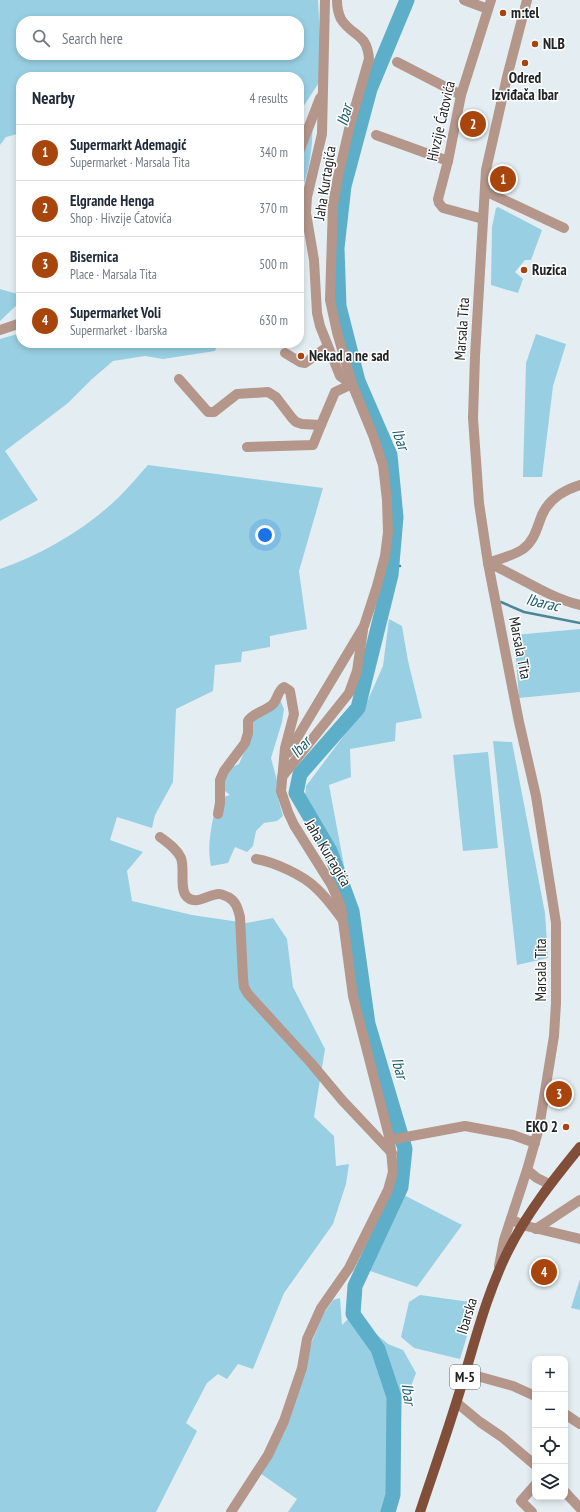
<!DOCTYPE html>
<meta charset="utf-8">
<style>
:root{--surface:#fff;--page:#f6f6f7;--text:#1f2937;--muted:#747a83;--line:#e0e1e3;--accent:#a8450c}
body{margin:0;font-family:"PT Sans Narrow",sans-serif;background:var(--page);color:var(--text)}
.controls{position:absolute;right:12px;bottom:12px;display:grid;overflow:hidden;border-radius:8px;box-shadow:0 2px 6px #0003}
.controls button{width:36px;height:36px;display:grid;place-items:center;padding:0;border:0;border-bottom:1px solid var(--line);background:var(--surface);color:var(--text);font:20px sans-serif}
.you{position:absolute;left:265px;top:535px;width:14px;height:14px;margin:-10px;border:3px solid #fff;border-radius:50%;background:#1a73e8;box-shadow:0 0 0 6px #1a73e833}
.badge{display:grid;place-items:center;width:26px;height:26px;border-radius:50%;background:var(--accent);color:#fff;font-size:13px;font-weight:700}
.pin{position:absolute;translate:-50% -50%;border:2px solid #fff;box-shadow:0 1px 4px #0006}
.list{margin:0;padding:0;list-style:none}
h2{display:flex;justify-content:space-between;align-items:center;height:52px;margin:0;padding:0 16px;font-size:17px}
h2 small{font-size:13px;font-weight:400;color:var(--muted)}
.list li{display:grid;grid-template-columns:26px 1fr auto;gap:12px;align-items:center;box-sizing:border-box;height:56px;padding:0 16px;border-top:1px solid var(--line)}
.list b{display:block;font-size:15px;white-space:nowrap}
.list p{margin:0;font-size:13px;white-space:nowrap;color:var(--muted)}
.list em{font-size:13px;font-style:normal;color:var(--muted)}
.icon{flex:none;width:22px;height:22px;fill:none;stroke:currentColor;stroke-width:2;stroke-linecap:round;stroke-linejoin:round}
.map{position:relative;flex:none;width:580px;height:1512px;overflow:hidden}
.search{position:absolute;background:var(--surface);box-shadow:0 2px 6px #0003;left:16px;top:16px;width:288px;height:44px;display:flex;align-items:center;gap:10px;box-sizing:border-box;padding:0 14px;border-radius:16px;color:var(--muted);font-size:15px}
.panel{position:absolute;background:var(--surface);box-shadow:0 2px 6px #0003;left:16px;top:72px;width:288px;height:276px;border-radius:16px}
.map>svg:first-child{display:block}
.green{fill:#98cfe3;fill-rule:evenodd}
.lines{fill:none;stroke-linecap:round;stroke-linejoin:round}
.stream{stroke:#4a8598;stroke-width:2.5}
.river{stroke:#5caec9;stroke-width:15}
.minor{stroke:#b4968a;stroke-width:10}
.tertiary{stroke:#b4968a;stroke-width:10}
.primary{stroke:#814f39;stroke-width:10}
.poi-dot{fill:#a8450c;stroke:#fff;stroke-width:1.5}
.labels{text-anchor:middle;stroke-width:3;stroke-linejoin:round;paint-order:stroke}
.shield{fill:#fff;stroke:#646667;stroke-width:1}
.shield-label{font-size:14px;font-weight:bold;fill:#212526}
.poi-label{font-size:15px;font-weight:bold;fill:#212526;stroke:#fff;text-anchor:start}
.street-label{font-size:15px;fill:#212526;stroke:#fff}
.water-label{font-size:16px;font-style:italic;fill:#185b6e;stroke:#fff}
</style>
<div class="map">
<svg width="580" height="1512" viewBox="0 0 580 1512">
<rect width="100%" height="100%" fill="#e4eef2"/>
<!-- green -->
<g class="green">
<path d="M0,0H318L322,78L299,113V77H21V133L6,137L0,145ZM21,21H299V55H21Z"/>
<path d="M311,112C315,138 310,172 299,196V140Z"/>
<path d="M498,207L542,230L531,260H525L515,272L523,279L518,293L491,285L492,227L496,208Z"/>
<path d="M0,289L21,295V301L0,321Z"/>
<path d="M21,333V343H218L215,351L163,359L145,356L113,361L92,379L68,403L5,451L38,500L0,521V339Z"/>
<path d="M536,334L566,344L553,386L542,477H523L526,363Z"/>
<path d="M148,465L323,488L299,571L307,629L270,636V647L242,652L241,662L215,665L213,691L176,709L173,782L155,815L152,828L117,817L110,840L143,852L127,871L132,901L192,915L246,923L273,918L287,939L293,987L325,1049L314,1117L334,1136L336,1166L349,1164L346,1184L333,1224L284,1293L253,1369L238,1364L227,1379L218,1374L207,1383L186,1423L197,1431L156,1512H0V569C43,554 86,529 119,497C129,487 138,476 148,465Z"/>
<path d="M389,619L402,626L408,661L422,718L396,723L395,741L350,749L351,777L329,785L345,871L305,798L306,786L364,709L383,666Z"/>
<path d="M580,629V692L519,698L514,635Z"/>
<path d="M278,695L284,709L282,722L271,758L278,784V798L283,816L277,821L264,823L256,831L253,846L247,852L235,847L228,863L211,866C206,844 213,821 217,799L230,795L220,787L228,769L239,764L244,752L250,722Z"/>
<path d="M493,741L512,742L545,913L548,958L517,965Z"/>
<path d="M488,752L498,848L463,851L453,755Z"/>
<path d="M402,1194L462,1225L417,1287L367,1270Z"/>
<path d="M580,1279V1310L571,1308Z"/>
<path d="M420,1295L477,1303L460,1359L414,1348L401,1337L409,1302Z"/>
<path d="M340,1298L342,1325L350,1317L374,1351L391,1397L390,1494L384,1512H288L297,1499L260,1473L310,1346L324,1313L333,1300Z"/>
<path d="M365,1325L388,1344L403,1350L416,1373L408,1394L398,1395L382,1348Z"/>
</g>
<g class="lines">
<!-- stream -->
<g class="stream">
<path d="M392,566H400"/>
<path d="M501,602L524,612L580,623"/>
</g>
<!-- river -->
<path class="river" d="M388,1512L393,1495L394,1397L378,1349L353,1314L355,1286L401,1187L405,1149L368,1024L352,911L330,851L296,793L300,774L358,708L391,575L396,517L390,455L358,381L339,306L337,248L344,186L370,89L407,0"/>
<!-- minor -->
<g class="minor">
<path d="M325,0L322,134L307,197L306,213L314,260L317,313L320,326L340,376L352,384"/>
<path d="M464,0L488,9"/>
<path d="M397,62L461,95"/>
<path d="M376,135L448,161"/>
<path d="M299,152L320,98"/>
<path d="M485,191L564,228"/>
<path d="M483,219L443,208L439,203L438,199L448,161L461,95L491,0"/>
<path d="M0,330L21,323"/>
<path d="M285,353L300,362L305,363L327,347"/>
<path d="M179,379L208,412H214L237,394L268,392L276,397L292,418L296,422L302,424L321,425L335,392L352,384"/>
<path d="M247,447L313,445L321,425"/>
<path d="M488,563C499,559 513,556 523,549C535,540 537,527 542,515C549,499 564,490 580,485"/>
<path d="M488,563C519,576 547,597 580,605"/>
<path d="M288,753L364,626L377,586L385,556L388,532L387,500L383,465L373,435L352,384L337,332L330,300L333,205L338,177L350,125L369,59C367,32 352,37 341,19C338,13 337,6 337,0"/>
<path d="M282,777L349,693L357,671L363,630"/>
<path d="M218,814L220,803V780L224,771L245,743L248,733V721C253,713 265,711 272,705C278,700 277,691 284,687L290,691L294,714L285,748L281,791L288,812L294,825L331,884L341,906L353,996L390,1140L393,1172L388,1190L349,1268L321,1308L307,1339L302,1368L284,1421L268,1455L231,1512"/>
<path d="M160,837C168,843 177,849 181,858C185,869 179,890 187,897C197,906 208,894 219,894C222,894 225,896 228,897C236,901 238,909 240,917L243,978L244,987L248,994L311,1063L342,1100L392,1153"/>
<path d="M256,859C274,862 303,875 316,888C326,897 334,908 342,919"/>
<path d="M390,1140L465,1126L513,1135L535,1143"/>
<path d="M527,1170L537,1178L549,1184"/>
<path d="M511,1219L522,1225L580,1239"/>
<path d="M536,1229L580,1200"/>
<path d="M466,1373L513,1386L535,1396"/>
<path d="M457,1403L480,1422L502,1437L535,1465"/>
<path d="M565,1414L580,1424"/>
<path d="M565,1492L580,1508"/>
<path d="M532,1512L521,1501L535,1485"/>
</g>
<!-- tertiary -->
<path class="tertiary" d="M499,1266L504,1240L527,1170L539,1128L554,1036L556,1003V923L536,796L519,722L488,563L479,503L473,418L475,356L486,170L507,77L527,0"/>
<!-- primary -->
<path class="primary" d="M420,1512C435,1467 451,1422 464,1377C477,1334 488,1291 508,1251C527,1213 553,1180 580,1147"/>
</g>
<!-- markers -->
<g class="poi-dot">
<circle cx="503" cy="13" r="4"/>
<circle cx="535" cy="44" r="4"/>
<circle cx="525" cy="63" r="4"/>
<circle cx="524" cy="270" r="4"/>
<circle cx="301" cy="356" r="4"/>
<circle cx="566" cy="1127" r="4"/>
</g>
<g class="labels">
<!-- shield labels -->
<rect class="shield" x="450" y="1365" width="30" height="24" rx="3"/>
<g class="shield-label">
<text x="465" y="1382">M-5</text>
</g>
<!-- poi labels -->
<g class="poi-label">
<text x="511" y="18">m:tel</text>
<text x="543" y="49">NLB</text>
<text x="525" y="83" text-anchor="middle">Odred<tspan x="525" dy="17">Izviđača Ibar</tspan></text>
<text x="532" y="275">Ruzica</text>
<text x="309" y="361">Nekad a ne sad</text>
<text x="558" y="1132" text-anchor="end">EKO 2</text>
</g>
<!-- street labels -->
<g class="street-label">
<text transform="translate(441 121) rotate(-77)" y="5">Hivzije Ćatovića</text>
<text transform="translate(325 183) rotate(-81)" y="5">Jaha Kurtagića</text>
<text transform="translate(462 329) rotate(-86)" y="5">Marsala Tita</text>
<text transform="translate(520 648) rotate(79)" y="5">Marsala Tita</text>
<text transform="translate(328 853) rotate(59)" y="5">Jaha Kurtagića</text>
<text transform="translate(541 970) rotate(-90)" y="5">Marsala Tita</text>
<text transform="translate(467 1316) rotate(-73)" y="5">Ibarska</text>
</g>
<!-- water labels -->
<g class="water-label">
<text transform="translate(344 115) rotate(-75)" y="6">Ibar</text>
<text transform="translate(401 439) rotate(70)" y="6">Ibar</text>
<text transform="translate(543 602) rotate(13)" y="6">Ibarac</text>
<text transform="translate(300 747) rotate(-48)" y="6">Ibar</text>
<text transform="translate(400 1068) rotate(74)" y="6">Ibar</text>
<text transform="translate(409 1394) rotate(81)" y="6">Ibar</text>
</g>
</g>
</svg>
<div class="controls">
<button>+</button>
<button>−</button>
<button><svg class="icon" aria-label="locate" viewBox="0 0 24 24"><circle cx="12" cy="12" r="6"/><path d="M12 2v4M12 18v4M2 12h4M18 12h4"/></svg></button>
<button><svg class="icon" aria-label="layers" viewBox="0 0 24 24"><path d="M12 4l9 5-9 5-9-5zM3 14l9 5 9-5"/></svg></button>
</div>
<div class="you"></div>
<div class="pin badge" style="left:503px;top:179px">1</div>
<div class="pin badge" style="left:473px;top:124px">2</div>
<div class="pin badge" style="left:559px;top:1094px">3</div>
<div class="pin badge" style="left:544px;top:1272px">4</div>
<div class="search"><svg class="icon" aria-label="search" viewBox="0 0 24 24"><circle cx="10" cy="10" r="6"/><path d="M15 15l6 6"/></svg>Search here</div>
<section class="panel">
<h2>Nearby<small>4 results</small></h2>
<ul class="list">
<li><span class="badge">1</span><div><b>Supermarkt Ademagić</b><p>Supermarket · Marsala Tita</p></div><em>340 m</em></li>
<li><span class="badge">2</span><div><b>Elgrande Henga</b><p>Shop · Hivzije Ćatovića</p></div><em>370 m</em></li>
<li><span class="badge">3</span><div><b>Bisernica</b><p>Place · Marsala Tita</p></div><em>500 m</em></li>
<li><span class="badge">4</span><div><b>Supermarket Voli</b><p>Supermarket · Ibarska</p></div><em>630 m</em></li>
</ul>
</section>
</div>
